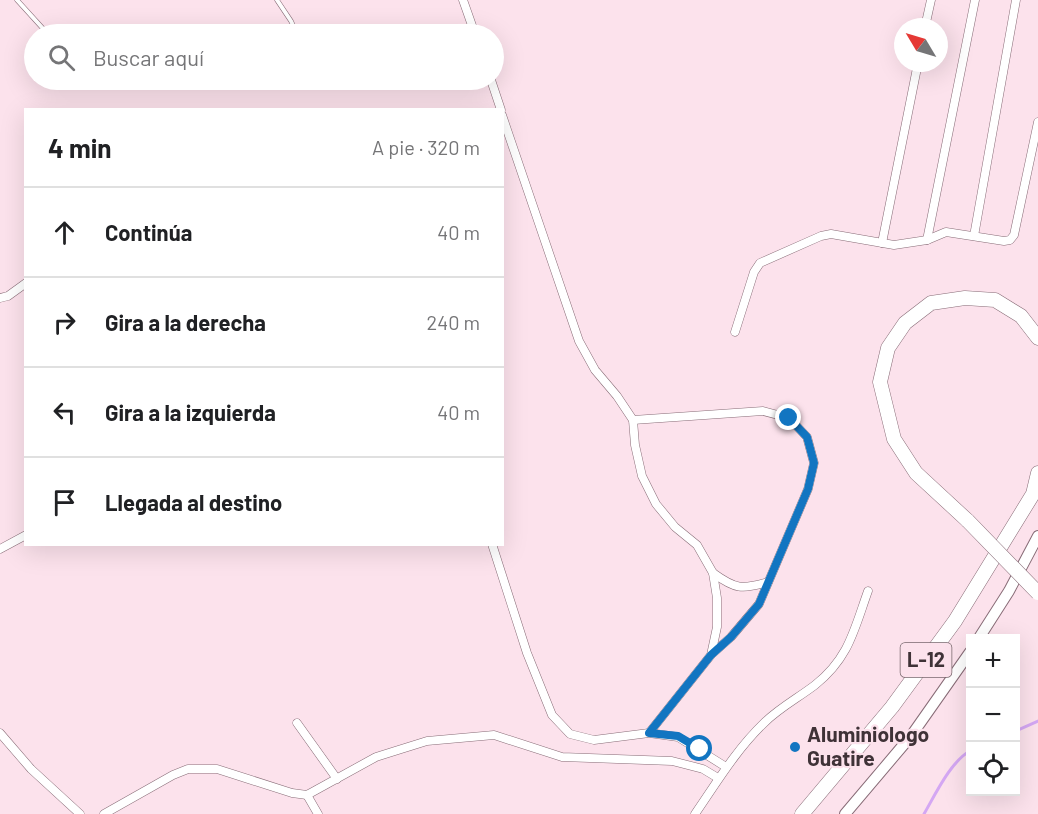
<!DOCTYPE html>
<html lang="es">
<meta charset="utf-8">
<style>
:root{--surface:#fff;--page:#f2f2f2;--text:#202124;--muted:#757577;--line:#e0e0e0}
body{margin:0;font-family:Barlow,sans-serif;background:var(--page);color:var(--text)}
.controls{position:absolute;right:18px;bottom:18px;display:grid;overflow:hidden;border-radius:0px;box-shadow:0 6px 24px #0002}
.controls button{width:54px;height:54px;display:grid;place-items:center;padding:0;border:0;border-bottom:2px solid var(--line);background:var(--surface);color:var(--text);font:30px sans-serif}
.compass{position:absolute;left:894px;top:18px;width:54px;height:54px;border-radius:50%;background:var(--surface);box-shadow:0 6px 24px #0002;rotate:308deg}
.stop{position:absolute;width:18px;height:18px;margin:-14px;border:4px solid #1275c1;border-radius:50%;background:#fff}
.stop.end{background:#1275c1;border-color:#fff;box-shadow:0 2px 6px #0008}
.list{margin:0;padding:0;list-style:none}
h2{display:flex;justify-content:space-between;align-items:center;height:78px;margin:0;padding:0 24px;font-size:26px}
h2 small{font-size:20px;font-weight:400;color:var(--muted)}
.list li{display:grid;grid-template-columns:39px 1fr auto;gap:18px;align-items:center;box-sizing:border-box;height:90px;padding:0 24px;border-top:2px solid var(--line)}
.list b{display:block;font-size:22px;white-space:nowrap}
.list em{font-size:20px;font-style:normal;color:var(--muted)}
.icon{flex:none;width:33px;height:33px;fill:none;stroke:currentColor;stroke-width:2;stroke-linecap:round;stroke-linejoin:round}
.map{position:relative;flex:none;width:1038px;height:814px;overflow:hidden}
.search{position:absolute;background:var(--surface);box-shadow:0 6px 24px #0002;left:24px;top:24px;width:480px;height:66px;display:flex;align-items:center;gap:15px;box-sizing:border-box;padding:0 21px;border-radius:33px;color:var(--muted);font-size:22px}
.panel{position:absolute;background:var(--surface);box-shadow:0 6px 24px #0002;left:24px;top:108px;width:480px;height:438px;border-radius:0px}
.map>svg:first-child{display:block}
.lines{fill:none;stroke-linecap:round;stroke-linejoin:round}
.stream{stroke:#d4a7f3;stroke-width:3}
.lane-casing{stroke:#886c77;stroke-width:5}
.street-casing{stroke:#886c77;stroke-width:9}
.secondary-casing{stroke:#886c77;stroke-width:12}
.highway-casing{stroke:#886c77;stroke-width:15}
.lane{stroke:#fff;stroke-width:4}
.street{stroke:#fff;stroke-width:8}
.secondary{stroke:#fff;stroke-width:10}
.highway{stroke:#fff;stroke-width:14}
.highway-bridge-casing{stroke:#886c77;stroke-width:15;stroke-linecap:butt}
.highway-bridge{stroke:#fff;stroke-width:14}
.route{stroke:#1275c1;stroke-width:8}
.poi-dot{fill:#1275c1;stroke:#fce2ec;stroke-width:2}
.labels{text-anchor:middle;stroke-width:4.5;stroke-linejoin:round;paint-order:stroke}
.shield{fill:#fce2ec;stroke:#78676d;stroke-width:1.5}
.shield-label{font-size:20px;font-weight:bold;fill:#3f3237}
.poi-label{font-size:21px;font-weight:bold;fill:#3f3237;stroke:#fce2ec;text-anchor:start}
</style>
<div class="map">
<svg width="1038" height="814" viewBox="0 0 1038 814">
<rect width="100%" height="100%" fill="#fce2ec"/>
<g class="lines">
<!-- stream -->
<g class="stream">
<path d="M1016,731L1038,721"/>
<path d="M924,814C935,795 951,761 970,751"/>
</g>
<!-- lane casing -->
<g class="lane-casing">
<g id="lane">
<path d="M17,0L47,33"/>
<path d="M277,0L291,21L297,34"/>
</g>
</g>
<!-- street casing -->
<g class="street-casing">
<g id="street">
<path d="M463,0L475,34"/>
<path d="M925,27L931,0"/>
<path d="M491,80L501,110"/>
<path d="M502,115L579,341L595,370L617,396L633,420L635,445L642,476L656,504L675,527L697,545L713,573L717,598V627L711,655L649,733"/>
<path d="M974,236L1016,0"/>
<path d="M927,240L975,0"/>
<path d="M882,243L918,63"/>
<path d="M0,298L8,296L26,283"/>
<path d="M735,332L754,272L760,263L821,236L831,234L894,245L927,240L946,232L1004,241L1010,240L1014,235L1038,122"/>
<path d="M633,420L763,411L789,418L807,437L814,463L808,489L759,604L731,637L712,654"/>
<path d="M492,544L527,653L552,715L570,734L594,740L649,733L678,737L726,767"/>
<path d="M0,549L26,535"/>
<path d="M713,573C735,589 742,590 768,582"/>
<path d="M297,723L337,779"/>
<path d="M0,733L31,769L80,814"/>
<path d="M307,795L318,814"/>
<path d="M104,814L173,775L188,769H217L292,793L307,795L376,757L395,751L427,741L494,735L562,757L672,761L703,769L718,778"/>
<path d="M695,814C717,782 736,750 764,723C779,708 798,698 815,685C849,658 854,630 868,591"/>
</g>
</g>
<!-- secondary casing -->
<g class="secondary-casing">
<g id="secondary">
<path d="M979,638L1009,591L1038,536"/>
<path d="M845,814L911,736L970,652"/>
</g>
</g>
<!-- highway casing -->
<g class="highway-casing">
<g id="highway">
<path d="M968,521L916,473L894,439L880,382L888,348L905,323L931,303L965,298L995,300L1021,316L1038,338"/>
<path d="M802,814L892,707L955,621L1033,494L1038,473"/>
</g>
</g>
<!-- lane -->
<use href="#lane" class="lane"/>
<!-- street -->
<use href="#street" class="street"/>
<!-- secondary -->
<use href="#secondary" class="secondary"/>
<!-- highway -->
<use href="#highway" class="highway"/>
<!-- highway-bridge casing -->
<g class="highway-bridge-casing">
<path id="highway-bridge" d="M968,521L1038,593"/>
</g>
<!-- highway-bridge -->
<use href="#highway-bridge" class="highway-bridge"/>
</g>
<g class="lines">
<!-- route -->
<path class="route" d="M700,749L678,736L649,733L711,655L731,637L759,604L808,489L814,463L807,437L789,418"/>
</g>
<!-- markers -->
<circle class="poi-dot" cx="795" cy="747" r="6"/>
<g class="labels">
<!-- shield labels -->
<rect class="shield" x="900.5" y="643" width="51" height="34" rx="4.5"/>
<g class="shield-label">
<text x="926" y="667">L-12</text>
</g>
<!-- poi labels -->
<g class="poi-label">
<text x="807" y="742">Aluminiologo<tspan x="807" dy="24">Guatire</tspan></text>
</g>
</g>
</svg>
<div class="controls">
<button>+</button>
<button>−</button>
<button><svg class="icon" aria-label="locate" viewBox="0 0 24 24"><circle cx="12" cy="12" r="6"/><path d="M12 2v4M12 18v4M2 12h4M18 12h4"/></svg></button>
</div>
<svg class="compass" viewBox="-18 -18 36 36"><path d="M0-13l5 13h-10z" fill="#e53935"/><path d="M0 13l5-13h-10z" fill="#757577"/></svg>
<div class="stop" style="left:700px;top:749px"></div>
<div class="stop end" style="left:789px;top:418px"></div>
<div class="search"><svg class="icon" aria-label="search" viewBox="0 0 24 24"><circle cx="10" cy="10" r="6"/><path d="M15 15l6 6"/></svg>Buscar aquí</div>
<section class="panel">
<h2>4 min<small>A pie · 320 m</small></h2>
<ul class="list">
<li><svg class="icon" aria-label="ahead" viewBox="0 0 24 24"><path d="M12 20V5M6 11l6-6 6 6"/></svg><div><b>Continúa</b></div><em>40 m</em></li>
<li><svg class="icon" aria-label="right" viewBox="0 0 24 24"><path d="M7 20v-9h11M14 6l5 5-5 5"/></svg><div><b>Gira a la derecha</b></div><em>240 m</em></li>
<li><svg class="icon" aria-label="left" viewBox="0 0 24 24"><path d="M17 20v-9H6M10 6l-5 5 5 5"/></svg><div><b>Gira a la izquierda</b></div><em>40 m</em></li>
<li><svg class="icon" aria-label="arrive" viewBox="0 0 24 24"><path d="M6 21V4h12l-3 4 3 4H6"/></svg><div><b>Llegada al destino</b></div></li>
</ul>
</section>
</div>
